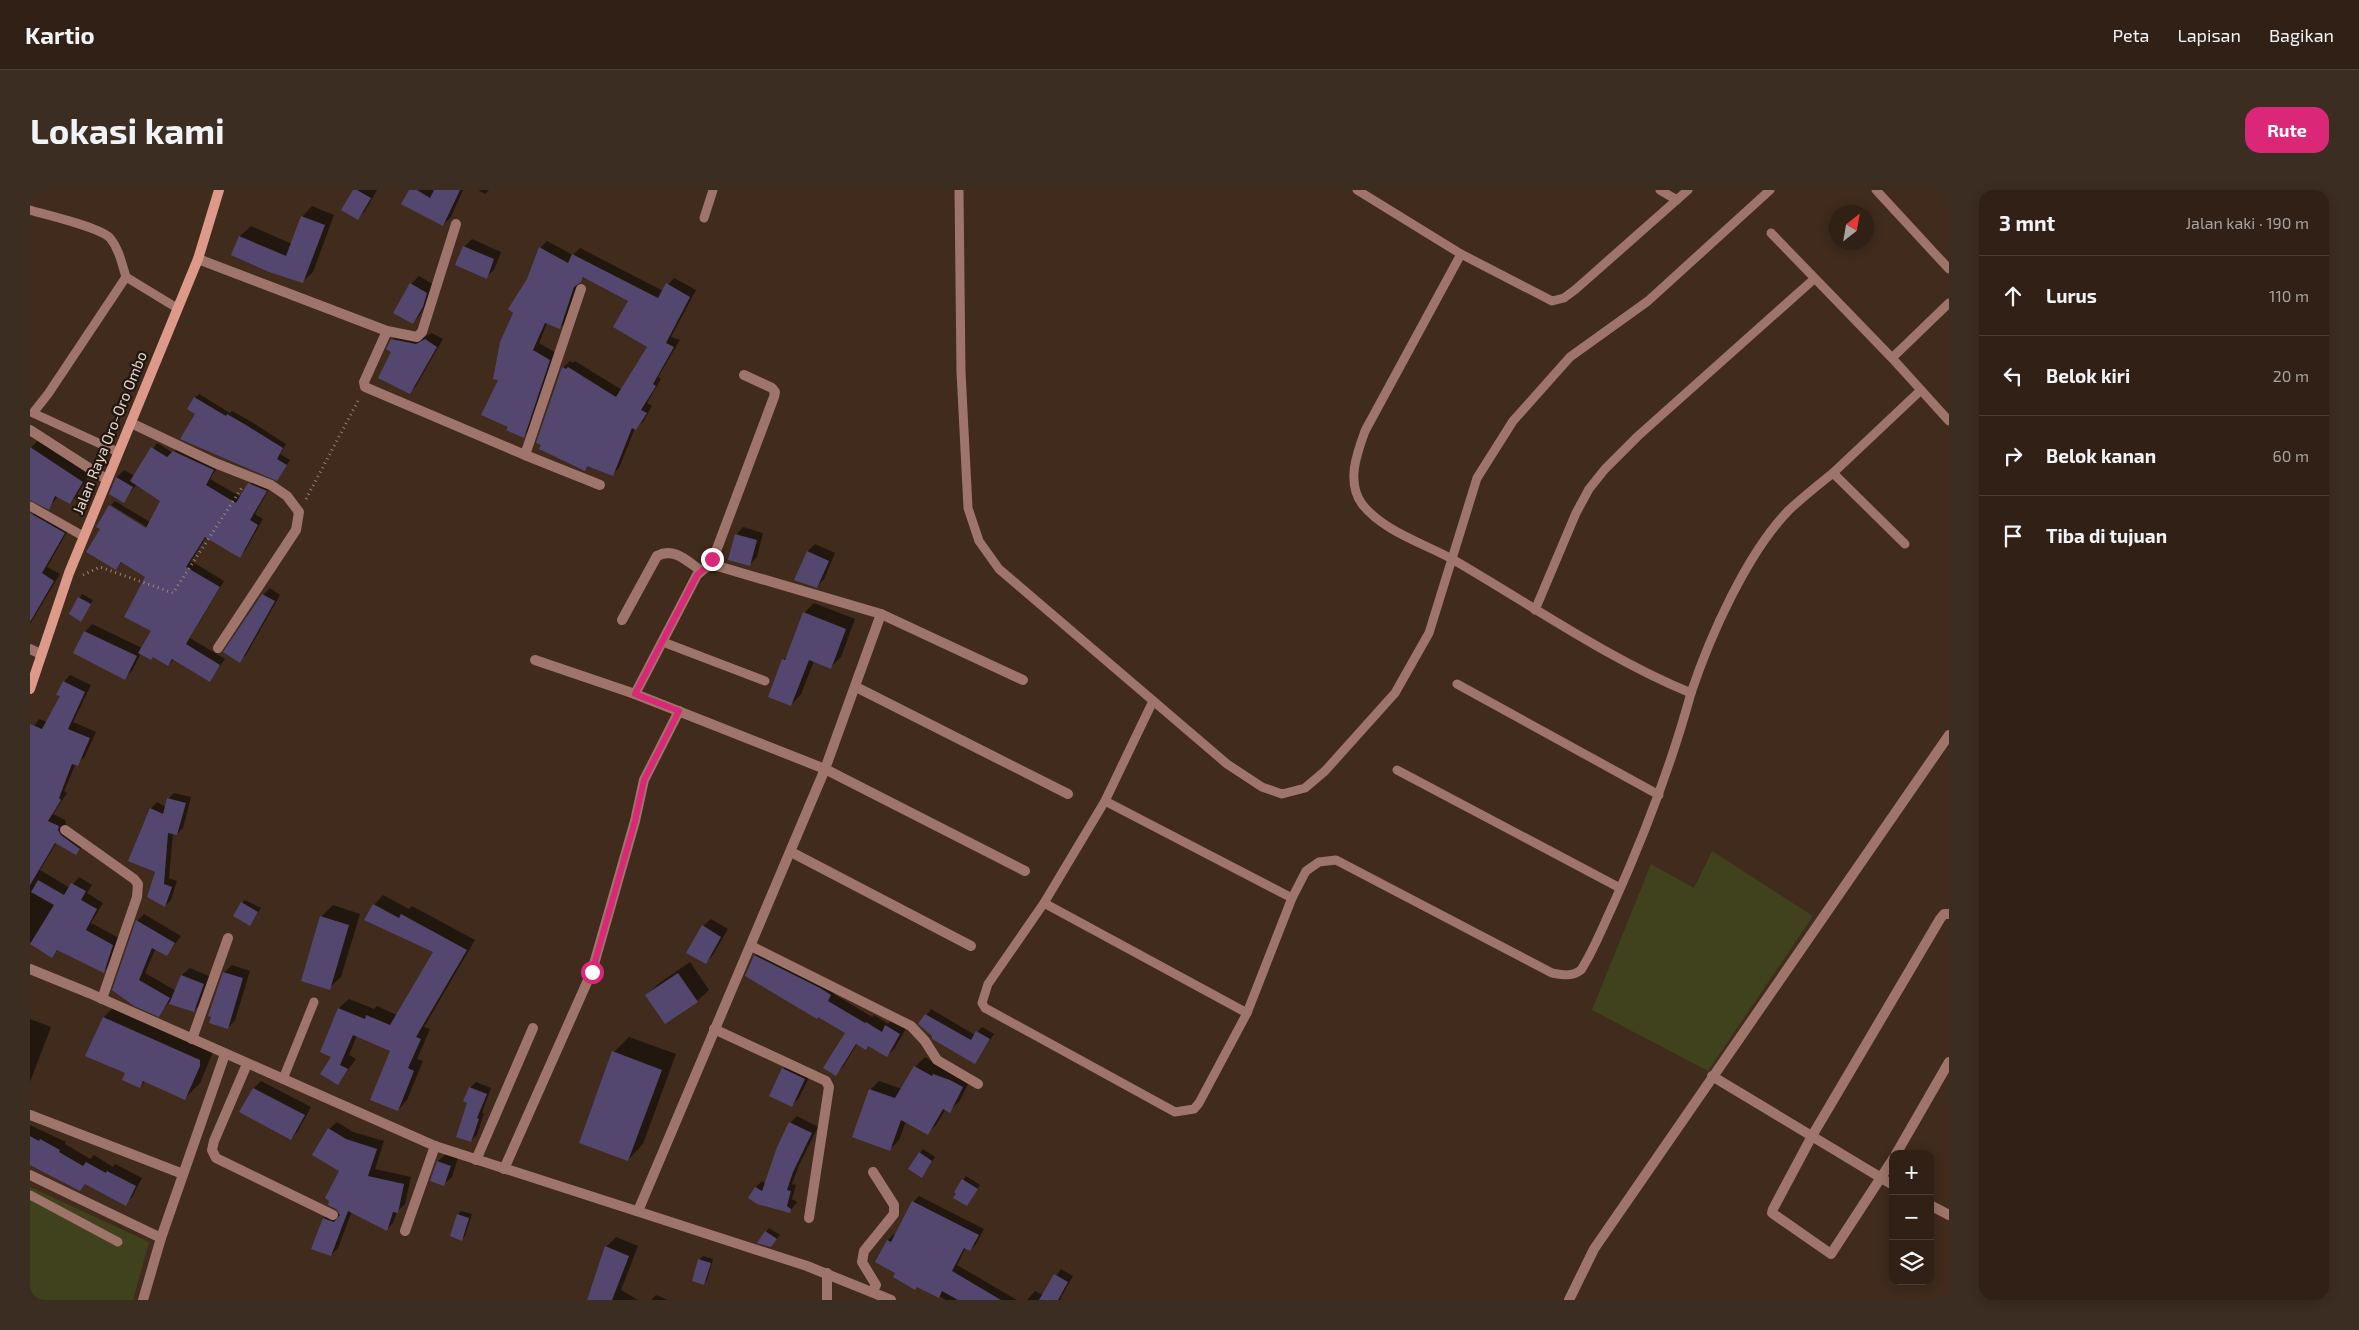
<!DOCTYPE html>
<html lang="id">
<meta charset="utf-8">
<style>
:root{--surface:#302015;--page:#3c2d22;--text:#f1f3f6;--muted:#a8a3a0;--line:#4b3e34;--accent:#db2777}
body{margin:0;font-family:"Exo 2",sans-serif;background:var(--page);color:var(--text)}
.controls{position:absolute;right:15px;bottom:15px;display:grid;overflow:hidden;border-radius:10px;box-shadow:0 2px 12px #0003}
.controls button{width:45px;height:45px;display:grid;place-items:center;padding:0;border:0;border-bottom:1px solid var(--line);background:var(--surface);color:var(--text);font:25px sans-serif}
.compass{position:absolute;left:1799px;top:15px;width:45px;height:45px;border-radius:50%;background:var(--surface);box-shadow:0 2px 12px #0003;rotate:31deg}
.stop{position:absolute;width:15px;height:15px;margin:-11px;border:4px solid #db2777;border-radius:50%;background:#fff}
.stop.end{background:#db2777;border-color:#fff;box-shadow:0 1px 5px #0008}
.list{margin:0;padding:0;list-style:none}
h2{display:flex;justify-content:space-between;align-items:center;height:65px;margin:0;padding:0 20px;font-size:21px}
h2 small{font-size:16px;font-weight:400;color:var(--muted)}
.list li{display:grid;grid-template-columns:32px 1fr auto;gap:15px;align-items:center;box-sizing:border-box;height:80px;padding:0 20px;border-top:1px solid var(--line)}
.list b{display:block;font-size:19px;white-space:nowrap}
.list em{font-size:16px;font-style:normal;color:var(--muted)}
.icon{flex:none;width:28px;height:28px;fill:none;stroke:currentColor;stroke-width:2;stroke-linecap:round;stroke-linejoin:round}
.map{position:relative;flex:none;width:1919px;height:1110px;overflow:hidden;border-radius:15px}
header{display:flex;align-items:center;gap:30px;box-sizing:border-box;height:70px;padding:0 25px;background:var(--surface);border-bottom:1px solid var(--line)}
header strong{font-size:24px}
nav{display:flex;gap:28px;margin-inline-start:auto;font-size:18px}
.intro{display:flex;align-items:center;justify-content:space-between;box-sizing:border-box;height:120px;padding:0 30px}
h1{margin:0;font-size:35px}
.button{padding:12px 22px;border-radius:15px;background:var(--accent);color:#fff;font-size:18px;font-weight:700}
main{display:flex;gap:30px;padding:0 30px}
aside{flex:1;background:var(--surface);border-radius:15px;box-shadow:0 2px 12px #0003}
.map>svg:first-child{display:block}
.green{fill:#40421e}
.shadow{fill:#0007}
.building{fill:#54476f}
.lines{fill:none;stroke-linecap:round;stroke-linejoin:round}
.path{stroke:#99877b;stroke-width:3;stroke-dasharray:1 4;stroke-linecap:butt}
.service{stroke:#9f746a;stroke-width:9}
.minor{stroke:#9f746a;stroke-width:10}
.secondary{stroke:#dd9989;stroke-width:10}
.route{stroke:#db2777;stroke-width:6}
.labels{text-anchor:middle;stroke-width:4.5;stroke-linejoin:round;paint-order:stroke}
.street-label{font-size:15px;fill:#e5d6cd;stroke:#20160f}
</style>
<header>
<strong>Kartio</strong>
<nav><a>Peta</a><a>Lapisan</a><a>Bagikan</a></nav>
</header>
<div class="intro"><h1>Lokasi kami</h1><a class="button">Rute</a></div>
<main>
<div class="map">
<svg width="1919" height="1110" viewBox="0 0 1919 1110">
<rect width="100%" height="100%" fill="#402b1c"/>
<!-- green -->
<g class="green">
<path d="M1682,661L1783,726L1678,881L1562,820L1621,674L1664,698Z"/>
<path d="M0,997L119,1052L103,1110H0Z"/>
</g>
<!-- shadow -->
<g class="shadow">
<path d="M324,0H347L335,21L328,28Z"/>
<path d="M381,0H433L421,27L413,35Z"/>
<path d="M448,0H459L455,4Z"/>
<path d="M282,16L304,25L283,82L272,92L202,64L210,46L221,36L262,54L272,27Z"/>
<path d="M442,49L471,62L464,80L456,87L434,57Z"/>
<path d="M517,51L543,65L550,58L633,101L644,88L666,100L641,147L650,150L628,187L631,189L617,213L622,216L613,232L605,238L589,278L582,285L558,275L554,279L533,178L540,171L543,173L545,171L592,200L618,157L600,111L555,86L550,92L536,131L530,138L517,133L509,153L526,163L500,240L493,246L479,237L470,189L498,90L510,58Z"/>
<path d="M389,86L404,95L400,108L390,125L383,133L365,123L381,94Z"/>
<path d="M369,142L394,147L402,143L413,149L386,196L379,203L363,161L362,150Z"/>
<path d="M169,204L200,223L202,221L220,231L256,254L250,264L260,270L247,289L167,223L165,208Z"/>
<path d="M8,250L60,284L47,305L40,313L28,306L19,318L0,310V259Z"/>
<path d="M127,253L143,263L150,256L189,275L180,289L211,307L224,289L241,295L225,324L233,329L215,361L210,366L177,346L161,371L194,391L160,448L195,469L180,490L144,469L138,475L124,466L111,463L102,481L94,488L55,442L62,434L112,458L123,441L117,386L92,372L86,379L58,362L120,342L122,340L81,315L85,311L120,332L132,310L107,294L93,311L81,303L87,287L94,280L105,286Z"/>
<path d="M8,318L40,337L17,377L30,384L0,434V328Z"/>
<path d="M713,337L733,343L727,367L720,374L706,345Z"/>
<path d="M785,354L805,363L794,389L787,397L778,361Z"/>
<path d="M240,398L250,405L216,465L209,471L233,405Z"/>
<path d="M52,404L63,410L51,430L40,424Z"/>
<path d="M784,413L825,429L811,467L801,477L784,471L771,504L761,515L753,470L758,465L774,423Z"/>
<path d="M40,485L61,495L43,532L66,542L54,568L46,573L34,601L37,603L23,624L35,630L37,639L52,657L46,664L27,652L10,680L40,698L49,687L62,695L57,703L73,713L61,733L89,748L80,775L73,782L29,759L22,766L0,753V542L9,529L18,532L31,506L34,492Z"/>
<path d="M144,603L161,607L153,638L147,644L143,643L139,688L147,691L141,710L135,716L126,682L100,670L121,618L127,612L136,617L138,609Z"/>
<path d="M353,705L379,719L382,716L445,750L394,837L400,839L387,869L393,871L377,910L368,920L361,861L327,845L319,865L326,869L307,894L303,866L309,818L319,809L344,819L347,816L367,825L405,761L344,715Z"/>
<path d="M215,710L231,718L220,735L212,713Z"/>
<path d="M303,715L330,724L311,787L299,798L291,727Z"/>
<path d="M114,724L151,746L137,765L126,758L115,783L146,801L152,785L160,778L181,787L171,813L164,821L139,812L129,825L105,814L107,731Z"/>
<path d="M681,729L698,739L683,765L675,772L673,736Z"/>
<path d="M732,759L808,798L804,804L842,827L844,825L858,834L863,829L877,837L864,859L856,866L839,855L836,858L827,854L813,877L805,885L817,843L725,766Z"/>
<path d="M660,772L679,800L667,811L617,805L628,794Z"/>
<path d="M202,775L220,781L205,830L198,838L194,783Z"/>
<path d="M89,812L186,855L170,893L155,908L115,891L110,897L96,883L74,827Z"/>
<path d="M901,819L945,845L952,837L964,844L945,873L890,834Z"/>
<path d="M0,829L21,837L0,892Z"/>
<path d="M599,847L646,864L613,954L598,970L584,862Z"/>
<path d="M895,867L911,877L941,888L929,912L919,921L916,919L906,935L897,944L876,931L869,950L860,959L840,900L849,891L872,899L885,877Z"/>
<path d="M760,871L782,881L769,908L762,915L753,879Z"/>
<path d="M231,891L281,917L268,941L261,949L224,898Z"/>
<path d="M446,892L461,898L452,923H454L447,945L441,950L440,898Z"/>
<path d="M767,926L788,937L769,975L762,994L766,995L762,1009L767,1012L759,1022L726,997L732,991L736,994L748,957L760,933Z"/>
<path d="M307,932L323,942L354,951L345,979L381,987L375,1014L367,1022L363,1033L356,1040L322,1021L308,1058L301,1065L294,1028L301,1021L311,1025V981L299,939Z"/>
<path d="M0,935L36,952L35,954L60,969L64,965L83,977L85,974L112,988L102,1007L95,1014L56,993L50,1000L0,973Z"/>
<path d="M893,959L905,967L895,983L890,963Z"/>
<path d="M416,964L428,968L422,987L414,994L408,971Z"/>
<path d="M936,986L950,995L937,1015L933,990Z"/>
<path d="M889,1006L954,1039L946,1054L940,1060L936,1057L927,1075L987,1110H916L867,1082L858,1050L864,1044L866,1046L883,1012Z"/>
<path d="M431,1021L442,1024L435,1046L432,1049L428,1024Z"/>
<path d="M739,1038L750,1045L741,1056L736,1042Z"/>
<path d="M586,1047L608,1056L591,1100L608,1110H557L576,1057Z"/>
<path d="M673,1066L683,1069L677,1090L674,1094L669,1070Z"/>
<path d="M1031,1079L1043,1086L1030,1109L1032,1110H997L1005,1101L1013,1105Z"/>
<path d="M626,1105L638,1110H621Z"/>
</g>
<!-- building -->
<g class="building">
<path d="M323,0H327L341,8L328,30L311,20Z"/>
<path d="M379,0H387L400,8L404,0H430L413,36L371,14Z"/>
<path d="M271,26L295,35L273,93L239,82L201,65L209,46L256,66Z"/>
<path d="M433,56L464,69L457,89L425,75Z"/>
<path d="M509,57L538,73L542,64L628,108L636,93L660,107L636,153L644,157L623,194L626,196L611,220L617,223L606,240L602,238L583,286L557,276L555,281L509,259L511,255L506,253L532,177L536,179L538,177L586,207L617,157L583,137L598,111L553,87L551,92L544,97L530,139L515,133L503,160L520,170L494,248L476,240L478,237L451,225L468,190L463,189L470,152L483,123L478,119L497,89Z"/>
<path d="M380,93L397,103L393,117L383,134L363,123Z"/>
<path d="M361,149L386,154L395,149L407,157L380,204L348,188L361,162L356,159Z"/>
<path d="M164,207L196,226L197,224L216,235L253,258L247,269L257,275L247,291L150,249L165,224L157,219Z"/>
<path d="M0,257L53,292L40,314L25,306L19,320L0,310Z"/>
<path d="M121,257L137,267L143,261L184,280L176,295L206,313L218,293L237,301L220,330L228,335L210,368L175,347L156,377L190,397L156,454L190,475L180,492L142,469L138,476L123,467L121,470L108,463L121,441L94,427L115,387L91,372L86,380L56,362L70,339L66,337L79,315L116,338L130,311L100,291Z"/>
<path d="M86,287L103,297L94,313L79,304Z"/>
<path d="M0,323L35,343L12,383L24,391L0,432Z"/>
<path d="M705,344L727,350L720,376L698,370Z"/>
<path d="M777,361L799,371L787,398L764,390Z"/>
<path d="M232,404L245,411L210,473L193,462Z"/>
<path d="M48,407L61,414L51,432L39,424Z"/>
<path d="M773,422L816,439L801,479L779,470L761,516L738,507L752,469L755,470Z"/>
<path d="M54,441L107,466L95,490L43,463Z"/>
<path d="M33,491L55,502L38,539L60,548L48,576L42,574L29,608L31,610L18,631L29,636L28,640L31,645L50,659L46,665L25,653L0,695V534L12,539L30,506L26,505Z"/>
<path d="M137,608L156,613L147,645L138,643L134,694L142,697L135,717L117,707L125,682L98,671L120,618L133,624Z"/>
<path d="M8,690L34,705L41,693L56,701L51,710L67,719L56,740L83,755L74,783L27,760L22,768L0,754L24,715L1,702Z"/>
<path d="M211,712L228,722L220,736L203,726Z"/>
<path d="M343,714L369,728L371,724L437,760L386,847L391,849L378,878L384,881L368,921L340,910L360,861L323,845L310,875L318,879L308,895L290,884L301,867L290,862L308,818L335,829L336,825L360,835L403,762L334,730Z"/>
<path d="M290,726L319,735L300,800L271,791Z"/>
<path d="M106,730L145,753L137,766L122,758L109,790L140,808L129,827L104,816L82,800Z"/>
<path d="M672,735L691,747L676,774L656,763Z"/>
<path d="M724,765L790,798L801,805L798,811L835,833L836,832L852,842L855,835L870,844L857,867L838,856L836,860L826,854L806,886L793,878L815,843L788,827L787,829L715,786Z"/>
<path d="M193,782L213,788L198,839L179,833L181,827L178,826Z"/>
<path d="M648,783L668,812L635,834L615,805Z"/>
<path d="M151,785L174,794L164,822L139,814Z"/>
<path d="M895,824L941,850L946,841L960,849L945,874L902,849V846L888,834Z"/>
<path d="M73,827L170,870V876L155,910L113,891L110,898L92,890L95,883L55,866Z"/>
<path d="M582,861L632,880L598,971L549,953Z"/>
<path d="M884,876L902,886L903,884L920,890L933,897L920,923L913,919L898,945L871,930L860,961L822,947L839,899L865,908Z"/>
<path d="M752,878L775,889L762,917L739,906Z"/>
<path d="M439,897L457,904L447,928L449,929L441,952L426,947L437,913L433,911Z"/>
<path d="M223,898L275,925L261,950L209,922Z"/>
<path d="M759,932L782,943L763,982L757,1000L761,1001L757,1016L761,1019L760,1023L727,1014L718,1008L725,997L732,1001L747,957Z"/>
<path d="M298,938L316,949L347,959L338,986L374,994L368,1023L363,1022L357,1041L318,1021L301,1066L281,1059L293,1028L304,1032L310,1025L306,1019L298,1015L299,1011L295,1008L309,981L282,965Z"/>
<path d="M0,946L9,951L10,949L30,960L29,962L53,976L56,972L76,983L77,981L106,996L96,1016L55,994L50,1001L0,975Z"/>
<path d="M889,962L902,971L892,988L878,979Z"/>
<path d="M407,971L421,976L414,996L400,991Z"/>
<path d="M932,989L948,999L937,1016L923,1008L926,1004L924,1002Z"/>
<path d="M882,1011L949,1045L940,1061L934,1058L922,1081L971,1110H928L912,1101L909,1108L887,1097L885,1100L863,1087L865,1083L845,1072L857,1050L861,1052Z"/>
<path d="M427,1024L439,1028L432,1051L420,1046Z"/>
<path d="M735,1041L747,1049L741,1057L727,1053Z"/>
<path d="M575,1056L599,1066L582,1110H557Z"/>
<path d="M668,1069L681,1073L674,1095L662,1091Z"/>
<path d="M1024,1084L1038,1092L1028,1110H1009Z"/>
</g>
<g class="lines">
<!-- path -->
<g class="path">
<path d="M276,309L329,209"/>
<path d="M53,385L70,377L143,403L213,296"/>
</g>
<!-- service -->
<g class="service">
<path d="M929,0L931,182L938,318L949,351L969,379L1197,574L1232,597L1252,604L1275,598L1295,581L1365,503L1399,443L1447,288L1483,231L1540,167L1618,111L1740,0"/>
<path d="M1327,0L1431,64L1522,111L1534,108L1546,99L1658,0"/>
<path d="M1630,0L1647,10"/>
<path d="M1846,0L1919,79"/>
<path d="M0,20C16,25 70,37 80,48C89,59 92,74 96,87"/>
<path d="M674,28L683,0"/>
<path d="M1741,43L1862,168L1919,231"/>
<path d="M1431,64L1335,241C1327,263 1316,292 1332,314C1353,341 1393,353 1422,369C1500,414 1578,469 1661,503C1680,446 1717,363 1759,320C1773,307 1788,295 1803,283L1875,354"/>
<path d="M1862,168L1919,113"/>
<path d="M88,262L3,223L18,204L96,87L147,118"/>
<path d="M1803,283L1891,200"/>
<path d="M0,316L53,346"/>
<path d="M1505,420L1546,323L1559,299L1575,279L1608,246L1784,89"/>
<path d="M633,452L735,491"/>
<path d="M1427,494L1629,605"/>
<path d="M1123,511L1075,611L1014,713L958,794L952,813L955,818L1145,922L1164,919L1169,913L1217,823L1262,708L1276,681L1289,672L1306,670L1522,783C1533,785 1542,787 1551,780C1564,760 1573,736 1583,715C1614,646 1641,576 1661,503"/>
<path d="M1367,580L1590,698"/>
<path d="M1075,611L1262,708"/>
<path d="M1014,713L1217,823"/>
<path d="M253,889L284,812"/>
<path d="M0,1005L88,1052"/>
</g>
<!-- minor -->
<g class="minor">
<path d="M168,69L357,141L387,147L392,142L426,34"/>
<path d="M357,141L334,192L335,197L495,265L551,99"/>
<path d="M714,185L742,198L745,202L744,207L682,372L684,375L851,424"/>
<path d="M101,233L185,273L241,295L257,306L269,322L266,340L188,458"/>
<path d="M0,240L76,289"/>
<path d="M495,265L570,295"/>
<path d="M592,430L627,366C644,357 657,371 670,380"/>
<path d="M0,459L11,464"/>
<path d="M505,470L605,504L667,385L682,372"/>
<path d="M826,497L1038,604"/>
<path d="M605,504L795,579L995,681"/>
<path d="M35,640L104,689L108,694L107,707L72,809"/>
<path d="M761,662L941,756"/>
<path d="M721,756L881,836L895,851L907,870L948,894"/>
<path d="M0,779L59,803L405,956L777,1076L861,1110"/>
<path d="M684,839L796,891L799,897L779,1028"/>
<path d="M162,849L198,748"/>
<path d="M217,874L184,951L182,960L186,968L303,1025"/>
<path d="M1682,886L1863,995"/>
<path d="M0,925L153,984"/>
<path d="M1866,964L1919,872"/>
<path d="M1863,969L1801,1064L1742,1023L1743,1019L1782,946L1910,729L1914,724H1919"/>
<path d="M446,970L503,838"/>
<path d="M474,979L562,781L605,631L614,590L649,521"/>
<path d="M0,985L131,1048L113,1110"/>
<path d="M1900,1015L1919,1025"/>
<path d="M608,1021L795,579L851,424L993,490"/>
<path d="M375,1041L405,956"/>
<path d="M131,1048L195,864"/>
<path d="M842,1102L846,1095L832,1072L834,1061L864,1024V1015L843,982"/>
<path d="M797,1110V1083"/>
<path d="M1539,1110L1564,1059L1919,545"/>
</g>
<!-- secondary -->
<path class="secondary" d="M0,499L39,383L168,69L189,0"/>
</g>
<g class="lines">
<!-- route -->
<path class="route" d="M562,782L605,631L614,590L649,521L605,504L667,385L682,372V369"/>
</g>
<g class="labels">
<!-- street labels -->
<g class="street-label">
<text transform="translate(80 243) rotate(-68)" y="5">Jalan Raya Oro-Oro Ombo</text>
</g>
</g>
</svg>
<div class="controls">
<button>+</button>
<button>−</button>
<button><svg class="icon" aria-label="layers" viewBox="0 0 24 24"><path d="M12 4l9 5-9 5-9-5zM3 14l9 5 9-5"/></svg></button>
</div>
<svg class="compass" viewBox="-18 -18 36 36"><path d="M0-13l5 13h-10z" fill="#e53935"/><path d="M0 13l5-13h-10z" fill="#a8a3a0"/></svg>
<div class="stop" style="left:562px;top:782px"></div>
<div class="stop end" style="left:682px;top:369px"></div>
</div>
<aside>
<h2>3 mnt<small>Jalan kaki · 190 m</small></h2>
<ul class="list">
<li><svg class="icon" aria-label="ahead" viewBox="0 0 24 24"><path d="M12 20V5M6 11l6-6 6 6"/></svg><div><b>Lurus</b></div><em>110 m</em></li>
<li><svg class="icon" aria-label="left" viewBox="0 0 24 24"><path d="M17 20v-9H6M10 6l-5 5 5 5"/></svg><div><b>Belok kiri</b></div><em>20 m</em></li>
<li><svg class="icon" aria-label="right" viewBox="0 0 24 24"><path d="M7 20v-9h11M14 6l5 5-5 5"/></svg><div><b>Belok kanan</b></div><em>60 m</em></li>
<li><svg class="icon" aria-label="arrive" viewBox="0 0 24 24"><path d="M6 21V4h12l-3 4 3 4H6"/></svg><div><b>Tiba di tujuan</b></div></li>
</ul>
</aside>
</main>
